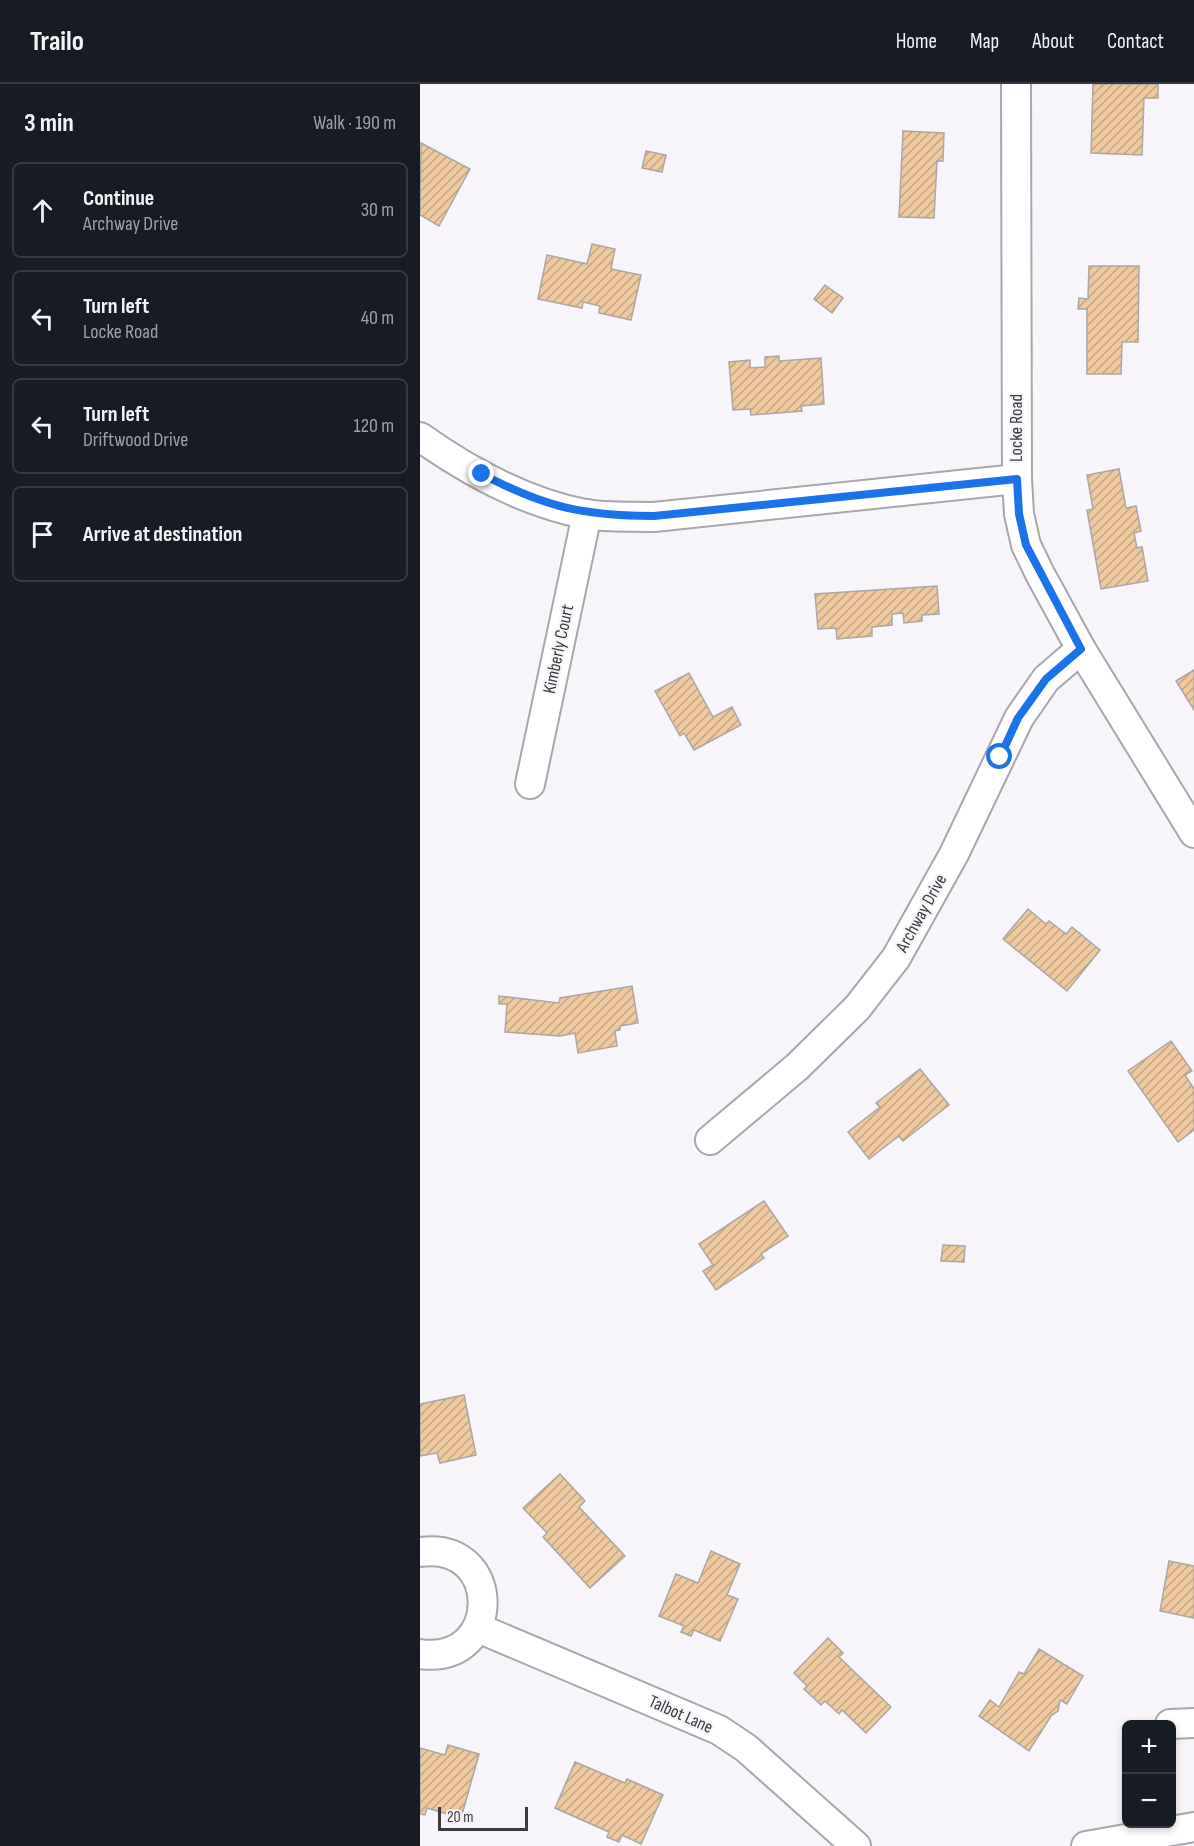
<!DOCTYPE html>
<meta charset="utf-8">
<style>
:root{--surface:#171b24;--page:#242831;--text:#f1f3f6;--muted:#9ea1a6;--line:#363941}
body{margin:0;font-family:"Sofia Sans Condensed",sans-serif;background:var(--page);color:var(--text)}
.controls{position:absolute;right:18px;bottom:18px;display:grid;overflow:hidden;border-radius:9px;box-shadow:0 3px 9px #0003}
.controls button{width:54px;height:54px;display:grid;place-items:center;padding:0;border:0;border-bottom:2px solid var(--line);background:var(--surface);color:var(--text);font:30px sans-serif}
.scale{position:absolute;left:18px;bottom:15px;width:90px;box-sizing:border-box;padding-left:6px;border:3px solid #3c3b3d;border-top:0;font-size:16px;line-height:21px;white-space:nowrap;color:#3c3b3d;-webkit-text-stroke:4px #f7f4fa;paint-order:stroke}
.stop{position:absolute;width:18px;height:18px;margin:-14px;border:4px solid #1a73e8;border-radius:50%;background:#fff}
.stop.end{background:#1a73e8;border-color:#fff;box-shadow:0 2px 6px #0008}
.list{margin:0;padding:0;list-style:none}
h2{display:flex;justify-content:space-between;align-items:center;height:78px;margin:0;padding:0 24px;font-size:26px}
h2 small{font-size:20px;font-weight:400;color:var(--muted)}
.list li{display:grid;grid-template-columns:39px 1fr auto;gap:18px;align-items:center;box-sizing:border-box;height:96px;margin:0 12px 12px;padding:0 12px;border:2px solid var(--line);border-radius:9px}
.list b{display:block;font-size:22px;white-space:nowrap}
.list p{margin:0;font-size:20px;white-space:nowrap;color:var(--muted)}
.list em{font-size:20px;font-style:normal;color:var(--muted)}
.icon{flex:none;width:33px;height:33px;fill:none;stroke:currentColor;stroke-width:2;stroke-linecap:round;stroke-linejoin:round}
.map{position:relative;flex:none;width:774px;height:1762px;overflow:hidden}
header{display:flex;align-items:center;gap:36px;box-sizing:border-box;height:84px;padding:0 30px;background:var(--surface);border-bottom:2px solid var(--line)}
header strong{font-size:28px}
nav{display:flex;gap:33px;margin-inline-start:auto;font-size:21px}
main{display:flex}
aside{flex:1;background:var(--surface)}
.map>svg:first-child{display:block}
.building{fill:url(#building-hatch);stroke:#aba7a2;stroke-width:1.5}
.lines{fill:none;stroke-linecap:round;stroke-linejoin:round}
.minor-casing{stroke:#a9a6ac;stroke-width:32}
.minor{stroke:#fff;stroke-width:28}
.route{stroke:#1a73e8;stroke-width:8}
.labels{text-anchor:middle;stroke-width:4.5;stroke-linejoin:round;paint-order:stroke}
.street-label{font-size:18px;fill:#3c3b3d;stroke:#f7f4fa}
</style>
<header>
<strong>Trailo</strong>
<nav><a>Home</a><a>Map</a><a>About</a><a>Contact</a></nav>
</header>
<main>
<aside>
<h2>3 min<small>Walk · 190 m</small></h2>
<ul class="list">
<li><svg class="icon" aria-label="ahead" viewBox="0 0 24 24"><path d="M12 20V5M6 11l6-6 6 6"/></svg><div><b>Continue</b><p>Archway Drive</p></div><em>30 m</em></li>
<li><svg class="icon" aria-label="left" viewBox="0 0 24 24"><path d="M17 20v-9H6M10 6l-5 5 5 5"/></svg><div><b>Turn left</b><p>Locke Road</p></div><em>40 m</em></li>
<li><svg class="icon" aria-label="left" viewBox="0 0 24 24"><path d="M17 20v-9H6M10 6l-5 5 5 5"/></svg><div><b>Turn left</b><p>Driftwood Drive</p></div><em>120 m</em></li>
<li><svg class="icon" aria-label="arrive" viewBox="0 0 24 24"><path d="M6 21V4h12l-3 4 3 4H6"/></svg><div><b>Arrive at destination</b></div></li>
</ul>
</aside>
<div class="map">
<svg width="774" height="1762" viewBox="0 0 774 1762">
<defs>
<pattern id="building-hatch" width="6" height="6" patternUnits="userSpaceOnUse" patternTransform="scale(1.5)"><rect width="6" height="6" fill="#efc89e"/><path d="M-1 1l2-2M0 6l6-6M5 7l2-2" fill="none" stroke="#c3a482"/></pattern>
</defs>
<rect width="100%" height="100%" fill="#f7f4fa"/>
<!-- building -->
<g class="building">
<path d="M673,0H738V14H724L722,71L671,69Z"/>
<path d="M483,47L524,49L523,77H517L514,134L479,133Z"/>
<path d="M1,59L50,85L19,142L0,131Z"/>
<path d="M226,67L246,71L242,88L222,84Z"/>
<path d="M172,160L195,165L191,185L221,191L211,236L179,229L180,222L163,218L162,224L118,215L127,171L167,180Z"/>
<path d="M669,182H719L718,258H702L701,290H667V225H658L659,214L668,215Z"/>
<path d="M405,201L423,214L412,229L394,215Z"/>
<path d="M359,272V277L401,274L404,320L381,322L382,327L331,331L330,325L313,326L309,278L330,276V284L345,283V273Z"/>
<path d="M699,385L706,424L716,422L721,447L714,449L717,464L722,463L728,497L681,505L667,426L673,425L667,391Z"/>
<path d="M517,502L519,530L502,531V537L484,539L483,529L472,530V541L452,543V552L417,555L416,544L398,545L395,510Z"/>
<path d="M774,586V626L756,597Z"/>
<path d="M269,589L293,633L312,623L321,641L274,666L264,649L260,652L235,607Z"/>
<path d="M608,825L626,840L629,837L646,850L652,843L680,866L647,907L583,855Z"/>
<path d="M212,902L218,939L200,942V946L195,947L197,962L158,969L155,949L140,952L85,948L87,920H79V912L139,919L140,914Z"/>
<path d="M751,957L772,987L765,991L774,1005V1046L758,1058L708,987Z"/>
<path d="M500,985L529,1021L483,1057L479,1052L449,1075L428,1048L460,1023L456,1019Z"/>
<path d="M344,1117L368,1152L341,1170L344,1174L296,1206L283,1187L293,1181L279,1160Z"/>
<path d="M523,1161L545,1162L544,1178L521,1177Z"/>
<path d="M44,1311L56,1371L20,1379L17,1369L0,1372V1320Z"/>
<path d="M140,1390L165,1417L159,1423L205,1472L170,1504L123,1453L127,1449L103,1424Z"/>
<path d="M291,1467L320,1480L307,1511L318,1515L300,1557L274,1546L271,1552L261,1548L264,1542L239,1532L256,1490L278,1499Z"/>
<path d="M749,1477L774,1482V1534L740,1527Z"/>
<path d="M408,1554L423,1569L419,1573L471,1623L446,1649L422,1626L419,1630L405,1617L401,1621L384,1605L387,1602L374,1589Z"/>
<path d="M619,1565L663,1592L647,1620L640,1616L638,1627L631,1632L609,1667L559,1632L570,1616L579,1623L599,1588L604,1590Z"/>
<path d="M28,1661L59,1670L41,1734L7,1724L5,1731L0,1730V1664L25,1671Z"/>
<path d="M155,1678L205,1699L207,1695L243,1711L221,1760L202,1751L199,1758L187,1753L189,1748L135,1724Z"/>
</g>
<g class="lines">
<!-- minor casing -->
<g class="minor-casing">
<g id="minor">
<path d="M596,0L597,395L599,430L606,461L620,490L661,565L774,749"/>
<path d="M0,353C48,387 107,419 165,430C188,434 212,432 234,433L597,395"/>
<path d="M110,700L167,430"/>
<path d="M290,1056L377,983L437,924L476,874L534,770L599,634L626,595L661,565"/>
<path d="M0,1468C84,1456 83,1582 0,1570"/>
<path d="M58,1544L299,1646L326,1664L436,1762"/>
<path d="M750,1640L774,1639"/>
<path d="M666,1762L774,1743"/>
</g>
</g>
<!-- minor -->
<use href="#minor" class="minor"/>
</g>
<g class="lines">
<!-- route -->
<path class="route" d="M62,390C124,423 164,432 234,432L597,395L599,430L606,461L661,565L626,595L598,634L580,673"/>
</g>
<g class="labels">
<!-- street labels -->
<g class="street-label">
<text transform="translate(596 344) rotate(-90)" y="6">Locke Road</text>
<text transform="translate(138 565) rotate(-78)" y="6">Kimberly Court</text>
<text transform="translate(501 829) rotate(-61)" y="6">Archway Drive</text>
<text transform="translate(261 1630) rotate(24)" y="6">Talbot Lane</text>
</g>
</g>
</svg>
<div class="controls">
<button>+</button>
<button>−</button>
</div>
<div class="scale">20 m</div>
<div class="stop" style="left:580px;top:673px"></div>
<div class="stop end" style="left:62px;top:390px"></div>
</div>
</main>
